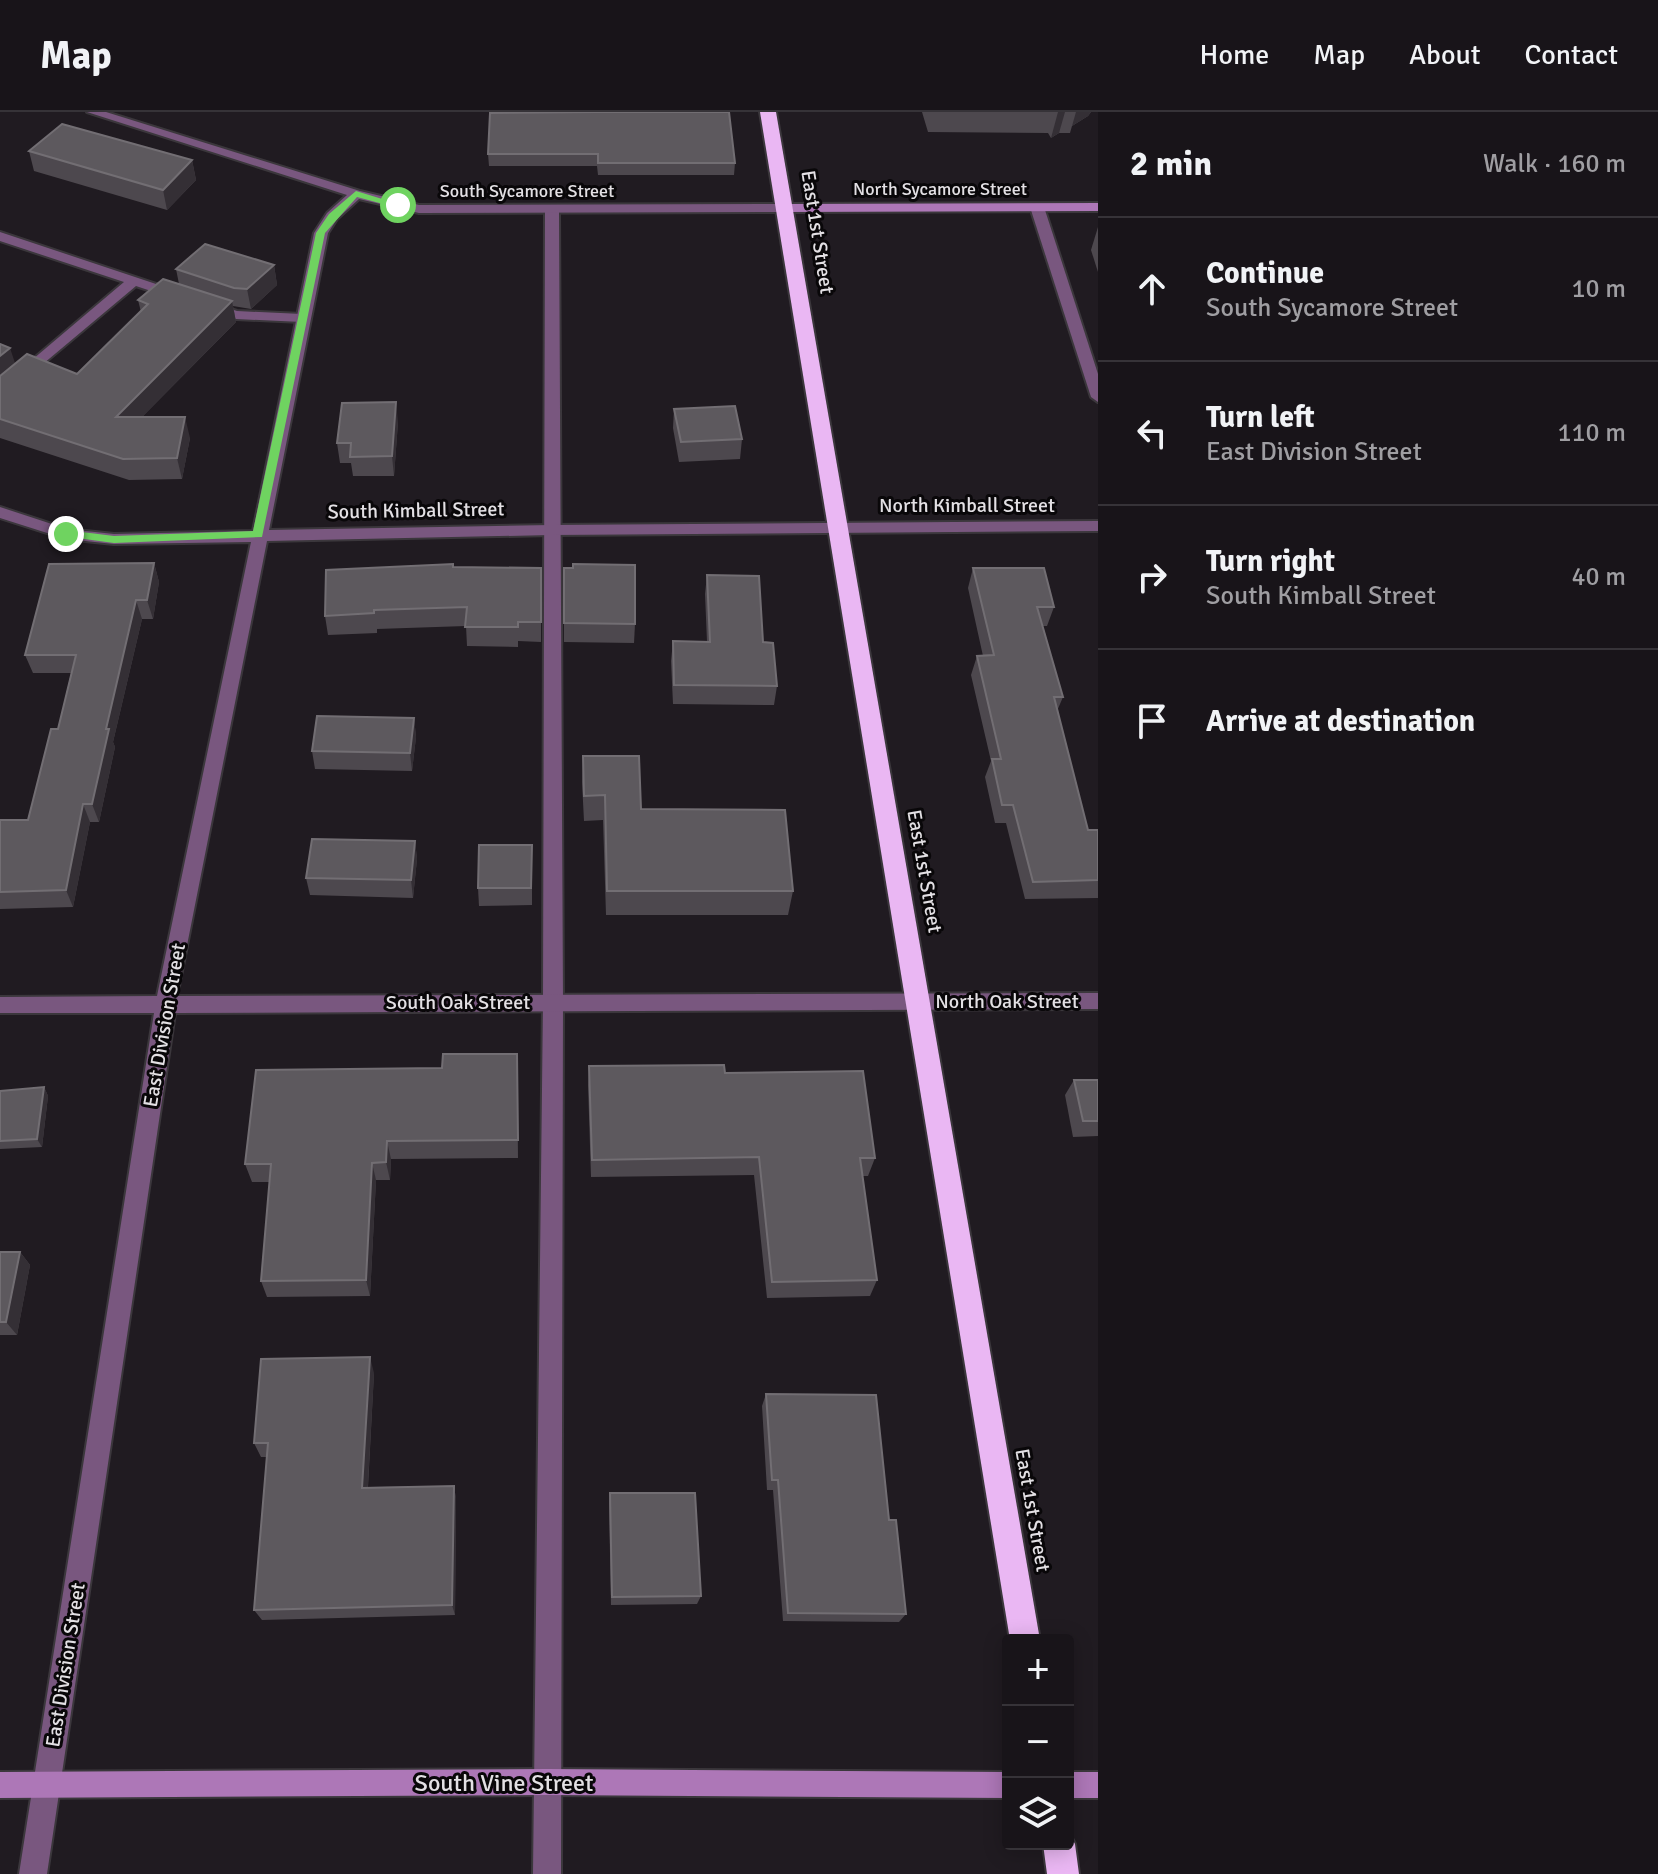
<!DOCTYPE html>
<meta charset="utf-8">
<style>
:root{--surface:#181419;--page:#211d22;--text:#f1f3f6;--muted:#9f9ea2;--line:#363338}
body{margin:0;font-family:Signika,sans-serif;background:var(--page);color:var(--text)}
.controls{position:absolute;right:24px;bottom:24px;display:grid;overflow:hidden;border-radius:8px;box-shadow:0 4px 20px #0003}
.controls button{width:72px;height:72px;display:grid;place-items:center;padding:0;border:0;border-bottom:2px solid var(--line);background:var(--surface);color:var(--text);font:40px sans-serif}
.stop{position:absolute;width:24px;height:24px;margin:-18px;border:6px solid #6fd360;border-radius:50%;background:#fff}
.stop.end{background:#6fd360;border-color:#fff;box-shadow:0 2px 8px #0008}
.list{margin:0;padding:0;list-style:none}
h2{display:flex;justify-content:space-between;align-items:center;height:104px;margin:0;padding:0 32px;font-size:34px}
h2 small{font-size:26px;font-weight:400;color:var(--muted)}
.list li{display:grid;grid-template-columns:52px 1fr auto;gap:24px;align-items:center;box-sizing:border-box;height:144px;padding:0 32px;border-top:2px solid var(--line)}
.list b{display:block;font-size:30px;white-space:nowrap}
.list p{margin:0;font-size:26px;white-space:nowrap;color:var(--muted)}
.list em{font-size:26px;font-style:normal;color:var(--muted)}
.icon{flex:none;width:44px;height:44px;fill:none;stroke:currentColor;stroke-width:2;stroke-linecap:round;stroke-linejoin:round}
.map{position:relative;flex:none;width:1098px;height:1762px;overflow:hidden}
header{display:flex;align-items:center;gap:48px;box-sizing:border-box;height:112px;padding:0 40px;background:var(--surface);border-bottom:2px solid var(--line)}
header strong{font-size:38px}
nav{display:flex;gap:44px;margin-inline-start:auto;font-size:28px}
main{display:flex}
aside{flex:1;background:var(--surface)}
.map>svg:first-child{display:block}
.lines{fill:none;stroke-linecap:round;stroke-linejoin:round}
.lane-casing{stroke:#3b373c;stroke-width:4}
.street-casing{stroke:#3b373c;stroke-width:4}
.secondary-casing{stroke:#3b373c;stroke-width:4}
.highway-casing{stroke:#3b373c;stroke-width:4}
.lane{fill:#79577f;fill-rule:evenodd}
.street{fill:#79577f;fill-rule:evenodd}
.secondary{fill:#ad77b7;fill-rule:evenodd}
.highway{fill:#eab7f3;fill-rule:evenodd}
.wall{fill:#4d484e}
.shaded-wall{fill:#342f35}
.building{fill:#5d595e;stroke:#726e73;stroke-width:2}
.route{fill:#6fd360}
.labels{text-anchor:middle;stroke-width:6;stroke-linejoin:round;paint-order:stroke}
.far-street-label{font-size:18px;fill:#e3e0e4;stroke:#090709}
.street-label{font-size:20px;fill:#e3e0e4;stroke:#090709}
.near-street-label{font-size:24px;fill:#e3e0e4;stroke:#090709}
</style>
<header>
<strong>Map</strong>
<nav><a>Home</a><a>Map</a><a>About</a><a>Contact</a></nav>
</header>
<main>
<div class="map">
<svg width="1098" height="1762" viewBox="0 0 1098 1762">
<rect width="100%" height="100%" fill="#201b21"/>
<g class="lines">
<!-- lane casing -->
<g class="lane-casing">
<g id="lane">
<path d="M1032,92L1044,95L1098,262V290L1091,285L1030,95Z"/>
<path d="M552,94L559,98L563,890L561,1762H533L543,890L545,98Z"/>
<path d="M0,120L183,181L185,184L178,188L136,174L0,288V275L124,170L0,129Z"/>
<path d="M209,190L237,199L302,202L309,206L302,210L236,207L204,197V191Z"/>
</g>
</g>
<!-- street casing -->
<g class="street-casing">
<path id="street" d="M87,0H106L360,79L419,93L783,92L790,96L783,100L419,101L359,87L337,107L328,121L269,418L551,413L1098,409V419L551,423L267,429L177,884L1098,881V897L175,901L47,1762H19L154,901H0V885L157,884L251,430L114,432L66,427L0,406V395L67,417L114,422L253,419L314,121L327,101L347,83Z"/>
</g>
<!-- secondary casing -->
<g class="secondary-casing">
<g id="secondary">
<path d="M1098,91V99L783,100L776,96L783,92Z"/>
<path d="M547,1657L1008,1660V1686L547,1683L0,1686V1660Z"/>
<rect x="1068" y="1660" width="30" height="26"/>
</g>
</g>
<!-- highway casing -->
<g class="highway-casing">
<g id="highway">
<path d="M760,0H776L1040,1528H1010Z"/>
<path d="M1068,1719L1075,1732L1079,1762H1047L1043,1732H1068Z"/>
</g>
</g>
<!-- lane -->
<use href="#lane" class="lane"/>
<!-- street -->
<use href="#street" class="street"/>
<!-- secondary -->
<use href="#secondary" class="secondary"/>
<!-- highway -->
<use href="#highway" class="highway"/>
</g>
<!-- wall -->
<g class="wall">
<path d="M596,0H729L735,51L734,63H598L597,54H489L488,42Z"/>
<path d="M922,0H1091L1088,4L1072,14L1070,21H1059L1051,26L1048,21L928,20Z"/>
<path d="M29,39L192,48L196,68L167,98L34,59Z"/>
<path d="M1098,115V160L1091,138Z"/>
<path d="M274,153L277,173L251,197L233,194L236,210L142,305L190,326L182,367L129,368L0,326V232L15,252L77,262L141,200L138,188L179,172L176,157Z"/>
<path d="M674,297L742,327L740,347L679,350L673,316Z"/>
<path d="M398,310L394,364H353L351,351H340L337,331Z"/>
<path d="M154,451L159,470L153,507H142L113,630L115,635L99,710H90L73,795L0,797V708H28L58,617L71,561H33L25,543Z"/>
<path d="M453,455L541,456V530L518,529V535L467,534L466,514L377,517V521L328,523L325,504Z"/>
<path d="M564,456L635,512L634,531L564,530Z"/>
<path d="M973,456L1054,495L1047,514H1043L1063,585L1057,599L1088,718H1098V786L1025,787L1006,711H995L985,665L991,649L971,563L977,544H983L968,476Z"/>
<path d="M707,463L763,530L777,574L774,593L673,592L671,549L673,529L707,530L705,482Z"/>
<path d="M414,606L416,625L412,659L315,657L312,639Z"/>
<path d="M583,644L641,697L793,779L788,803H606L603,708L584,709L582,670Z"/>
<path d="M415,729L417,747L413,786L310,783L306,766Z"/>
<path d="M532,733V793L479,794L478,776Z"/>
<path d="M517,942L518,1046L391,1047L390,1068H376L370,1184L267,1185L261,1169L270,1070H252L245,1052L442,956Z"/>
<path d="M589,954L725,961L875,1046L868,1064H862L877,1168L870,1184L767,1186L754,1063L591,1065L588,973Z"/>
<path d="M1074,968H1098V1024L1073,1025L1065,983Z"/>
<path d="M44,975L48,984L42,1035L0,1037V979Z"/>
<path d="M0,1140H20L30,1153L17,1223H0Z"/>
<path d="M374,1261L368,1375L454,1374L456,1387L455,1503L262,1508L254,1498L267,1345H261L254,1331Z"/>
<path d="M766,1282L889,1408L906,1502L899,1510L783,1509L773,1378H767L762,1294Z"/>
<path d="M610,1381L701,1484L697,1492L611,1493L609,1391Z"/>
</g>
<!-- shaded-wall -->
<g class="shaded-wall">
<path d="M1058,0H1065L1059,21L1051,26Z"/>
<path d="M1076,0H1091L1088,4L1072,14Z"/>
<path d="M192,48L196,68L167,98L163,78Z"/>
<path d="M274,153L277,173L251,197L247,177Z"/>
<path d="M232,189L236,210L121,326L116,305Z"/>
<path d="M10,236L17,257L0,271V244Z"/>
<path d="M396,290L398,310L394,364L392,344Z"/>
<path d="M185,305L190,326L182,367L177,346Z"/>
<path d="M154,451L159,470L153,507L147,488Z"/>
<path d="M136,488L142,507L113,630L115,635L99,710L92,692L106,617Z"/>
<path d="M414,606L416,625L412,659L410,641Z"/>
<path d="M83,692L90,710L73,795L66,778Z"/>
<path d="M415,729L417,747L413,786L411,768Z"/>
<path d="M44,975L48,984L42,1035L37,1027Z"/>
<path d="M387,1029L391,1047L390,1068L386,1050Z"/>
<path d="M372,1051L376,1068L370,1184L366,1168Z"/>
<path d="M20,1140L30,1153L17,1223L6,1210Z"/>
<path d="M370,1245L374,1261L367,1389L362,1376Z"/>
<path d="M454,1374L456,1387L455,1503L452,1493Z"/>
</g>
<!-- building -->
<g class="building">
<path d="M596,0H729L735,51H598V42H488L490,1Z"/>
<path d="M62,12L192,48L163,78L29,39Z"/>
<path d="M205,132L274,153L247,177L234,176L176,157Z"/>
<path d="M163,167L232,189L116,305H185L177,346L123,347L0,307V264L27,242L77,262L148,192L138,188Z"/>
<path d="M0,232L10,236L0,244Z"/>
<path d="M396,290L392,344L350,345L351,331H337L342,291Z"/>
<path d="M735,294L742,327L681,330L674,297Z"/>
<path d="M154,451L147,488H136L106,617H109L92,692H83L66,778L0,780V708H28L51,617H58L76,543H25L49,452Z"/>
<path d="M453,452V455L541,456V510H518V515H465L467,495L374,498V501L325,504L326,458Z"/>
<path d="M573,452L635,453V512L564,511V456H573Z"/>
<path d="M973,456H1044L1054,495H1037L1063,585H1054L1088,718H1098V768L1033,770L1013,693H1002L992,647H1001L977,544L994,543Z"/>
<path d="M707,463L759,464L763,530L773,531L777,574L674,573L673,529L710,530Z"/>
<path d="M317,604L414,606L410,641L312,639Z"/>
<path d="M583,644H639L641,697L785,698L793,779H607L605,683L584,684Z"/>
<path d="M312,727L415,729L411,768L306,766Z"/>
<path d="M479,733H532L531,776H478Z"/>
<path d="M443,942H517L518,1028L387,1029L386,1050L372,1051L366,1168L261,1169L271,1052H245L256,958L442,956Z"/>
<path d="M724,953L725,961L863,959L875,1046H860L877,1168L772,1170L759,1045L592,1048L589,954Z"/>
<path d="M1074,968H1098V1009H1083Z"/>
<path d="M44,975L37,1027L0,1029V979Z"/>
<path d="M0,1140H20L6,1210H0Z"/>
<path d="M370,1245L362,1376L454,1374L452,1493L254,1498L268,1331H254L261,1247Z"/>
<path d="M766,1282L876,1283L889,1408H896L906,1502L788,1501L778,1368H772Z"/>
<path d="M610,1381H695L701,1484L612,1485Z"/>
</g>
<!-- route -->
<path class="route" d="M356,79L402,93L398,96L357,85L325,121L262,425L114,431L62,424L61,422L66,418L114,424L253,419L316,121L329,102Z"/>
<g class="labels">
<!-- far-street labels -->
<g class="far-street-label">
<text x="940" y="83">North Sycamore Street</text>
<text x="527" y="85">South Sycamore Street</text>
</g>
<!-- street labels -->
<g class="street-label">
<text transform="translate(818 120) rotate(81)" y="7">East 1st Street</text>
<text x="967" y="400">North Kimball Street</text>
<text transform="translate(416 398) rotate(-1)" y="7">South Kimball Street</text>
<text transform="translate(925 759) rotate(80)" y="7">East 1st Street</text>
<text x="1007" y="896">North Oak Street</text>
<text x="458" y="897">South Oak Street</text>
<text transform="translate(164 913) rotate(-80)" y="7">East Division Street</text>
<text transform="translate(1033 1398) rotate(80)" y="7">East 1st Street</text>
<text transform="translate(65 1553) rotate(-81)" y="7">East Division Street</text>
</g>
<!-- near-street labels -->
<g class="near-street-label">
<text x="504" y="1679">South Vine Street</text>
</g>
</g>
</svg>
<div class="controls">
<button>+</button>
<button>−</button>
<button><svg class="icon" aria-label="layers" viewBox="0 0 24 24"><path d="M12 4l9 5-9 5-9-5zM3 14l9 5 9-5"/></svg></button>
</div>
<div class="stop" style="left:398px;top:93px"></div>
<div class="stop end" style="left:66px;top:422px"></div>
</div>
<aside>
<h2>2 min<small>Walk · 160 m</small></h2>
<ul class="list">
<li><svg class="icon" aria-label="ahead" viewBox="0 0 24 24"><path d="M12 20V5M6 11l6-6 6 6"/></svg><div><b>Continue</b><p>South Sycamore Street</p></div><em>10 m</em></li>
<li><svg class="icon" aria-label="left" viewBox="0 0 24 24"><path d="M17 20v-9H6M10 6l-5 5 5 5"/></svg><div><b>Turn left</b><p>East Division Street</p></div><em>110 m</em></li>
<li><svg class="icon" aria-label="right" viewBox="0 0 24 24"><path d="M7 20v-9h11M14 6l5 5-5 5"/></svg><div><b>Turn right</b><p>South Kimball Street</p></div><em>40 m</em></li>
<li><svg class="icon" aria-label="arrive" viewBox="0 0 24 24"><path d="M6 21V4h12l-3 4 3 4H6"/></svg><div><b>Arrive at destination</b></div></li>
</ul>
</aside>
</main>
